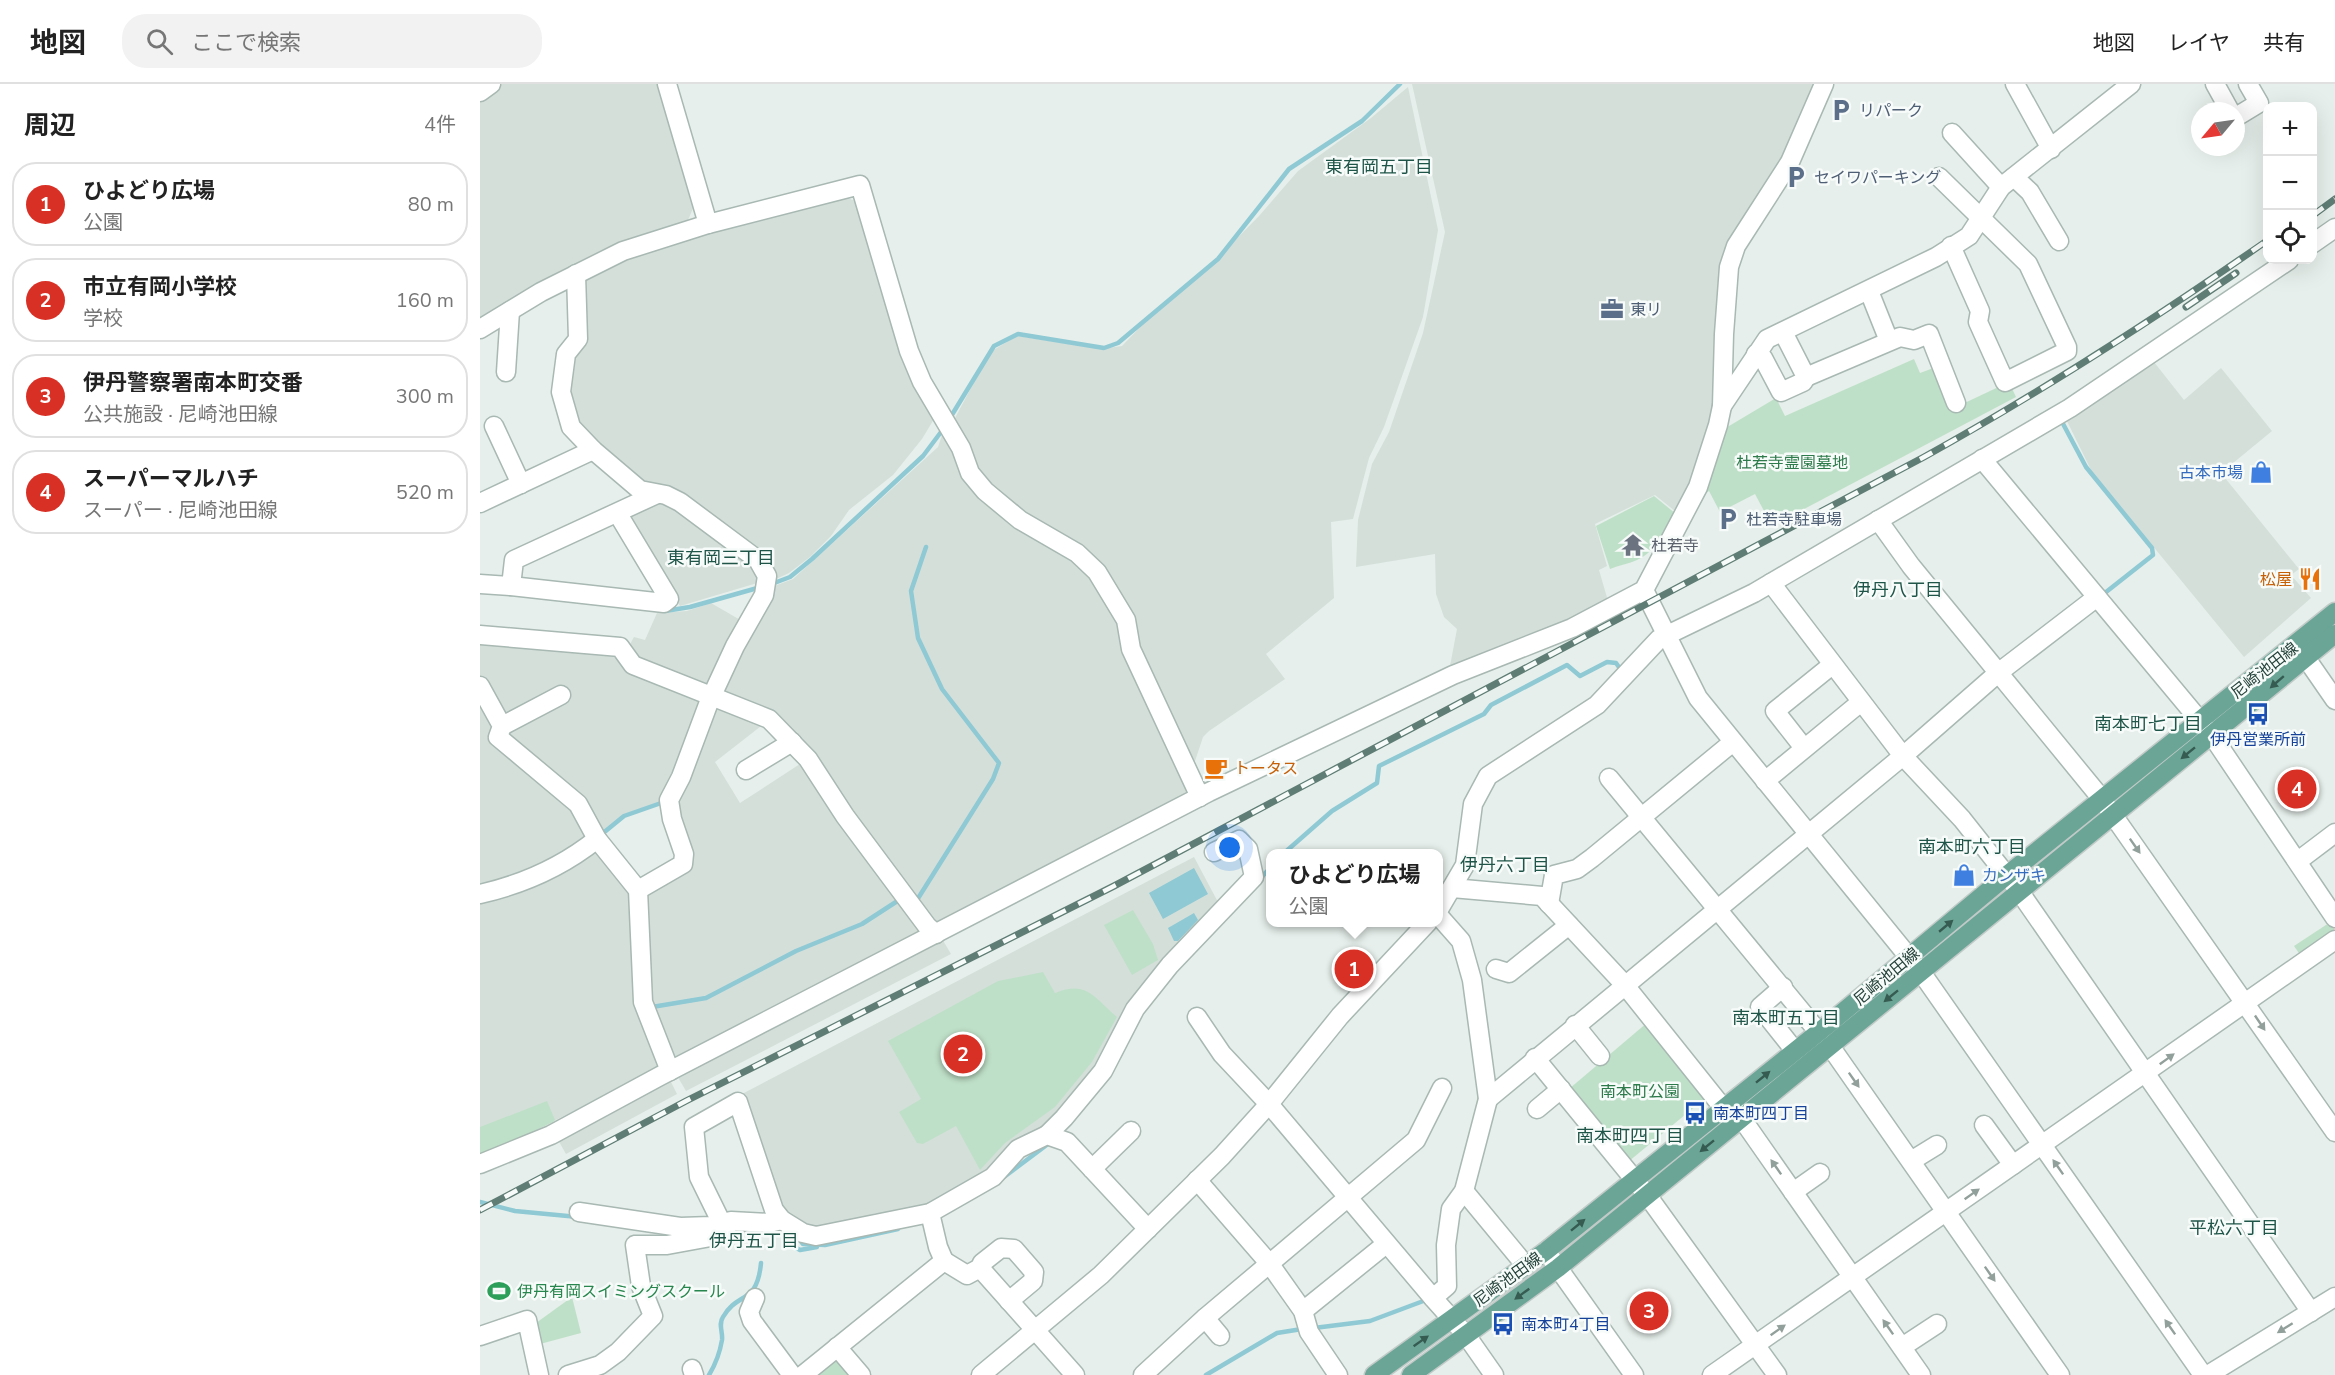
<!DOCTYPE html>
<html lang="ja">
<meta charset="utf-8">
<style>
:root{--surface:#fff;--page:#f2f2f2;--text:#222;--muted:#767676;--line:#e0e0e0;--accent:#d93025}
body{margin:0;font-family:"Nunito Sans","Noto Sans JP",sans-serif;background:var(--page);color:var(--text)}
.controls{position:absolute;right:18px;top:18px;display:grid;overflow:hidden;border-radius:12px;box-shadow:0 6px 24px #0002}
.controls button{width:54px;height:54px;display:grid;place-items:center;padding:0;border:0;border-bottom:2px solid var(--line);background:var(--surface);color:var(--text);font:30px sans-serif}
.compass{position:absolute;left:1711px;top:18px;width:54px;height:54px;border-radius:50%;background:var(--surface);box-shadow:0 6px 24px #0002;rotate:241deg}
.you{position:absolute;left:750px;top:764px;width:21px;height:21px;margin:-15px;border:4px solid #fff;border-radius:50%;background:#1a73e8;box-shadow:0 0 0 9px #1a73e833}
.badge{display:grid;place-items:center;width:39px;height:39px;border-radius:50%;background:var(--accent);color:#fff;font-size:20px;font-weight:700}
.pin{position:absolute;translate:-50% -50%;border:3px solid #fff;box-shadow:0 2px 6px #0006}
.popup{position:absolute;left:786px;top:765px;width:177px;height:78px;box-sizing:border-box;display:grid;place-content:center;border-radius:12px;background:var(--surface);filter:drop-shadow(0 2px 4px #0005);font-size:20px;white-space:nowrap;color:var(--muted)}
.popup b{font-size:22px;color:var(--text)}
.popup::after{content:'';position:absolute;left:50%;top:100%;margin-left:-12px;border:12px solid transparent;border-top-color:var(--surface)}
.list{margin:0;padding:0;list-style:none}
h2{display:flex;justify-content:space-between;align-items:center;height:78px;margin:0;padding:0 24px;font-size:26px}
h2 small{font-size:20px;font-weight:400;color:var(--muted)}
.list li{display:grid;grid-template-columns:39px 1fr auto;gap:18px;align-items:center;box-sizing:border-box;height:84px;margin:0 12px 12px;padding:0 12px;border:2px solid var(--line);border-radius:24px}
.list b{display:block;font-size:22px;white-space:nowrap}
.list p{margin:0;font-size:20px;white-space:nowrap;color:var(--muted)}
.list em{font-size:20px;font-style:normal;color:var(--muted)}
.icon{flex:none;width:33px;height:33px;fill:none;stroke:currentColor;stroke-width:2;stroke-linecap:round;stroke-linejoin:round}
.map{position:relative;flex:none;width:1855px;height:1291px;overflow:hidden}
header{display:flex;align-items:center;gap:36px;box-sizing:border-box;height:84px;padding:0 30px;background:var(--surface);border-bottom:2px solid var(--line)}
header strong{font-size:28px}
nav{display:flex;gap:33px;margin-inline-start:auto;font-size:21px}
.search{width:420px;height:54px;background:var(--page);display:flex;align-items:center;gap:15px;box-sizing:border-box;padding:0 21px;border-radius:24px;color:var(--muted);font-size:22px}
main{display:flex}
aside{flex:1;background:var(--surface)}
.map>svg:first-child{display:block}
.built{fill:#d4dfda}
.green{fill:#bfe0c8}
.water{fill:#8ec9d4}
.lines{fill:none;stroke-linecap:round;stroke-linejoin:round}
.stream{stroke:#8ec9d4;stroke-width:4.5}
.minor-casing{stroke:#a8b8b2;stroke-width:21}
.major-casing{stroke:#c2cac8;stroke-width:21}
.minor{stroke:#fff;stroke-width:18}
.major{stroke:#6aa596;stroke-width:18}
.rail-casing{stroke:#5f7d75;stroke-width:7}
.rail{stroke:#f7fbf9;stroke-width:4.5;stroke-dasharray:14;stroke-linecap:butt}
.oneway{fill:#365b51}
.oneway2{fill:#92a09c}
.labels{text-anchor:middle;stroke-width:5;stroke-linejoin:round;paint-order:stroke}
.service-label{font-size:16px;fill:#4e5e75;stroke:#f7fbf9;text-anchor:start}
.park-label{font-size:16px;fill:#2d7a4b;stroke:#f7fbf9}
.shop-label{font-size:16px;fill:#366cbe;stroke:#f7fbf9;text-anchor:end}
.worship-label{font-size:16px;fill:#5b616d;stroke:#f7fbf9;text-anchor:start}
.food-label{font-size:16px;fill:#c56008;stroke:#f7fbf9;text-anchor:end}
.street-label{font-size:16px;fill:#24423a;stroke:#f7fbf9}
.transit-label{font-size:16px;fill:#164399;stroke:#f7fbf9;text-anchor:start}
.leisure-label{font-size:16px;fill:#27864d;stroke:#f7fbf9;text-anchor:start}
.neighbourhood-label{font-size:18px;fill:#1f5548;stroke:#f7fbf9}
</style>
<header>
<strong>地図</strong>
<div class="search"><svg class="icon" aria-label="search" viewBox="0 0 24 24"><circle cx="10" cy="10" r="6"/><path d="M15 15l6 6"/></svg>ここで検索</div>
<nav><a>地図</a><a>レイヤ</a><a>共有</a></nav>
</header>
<main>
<aside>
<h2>周辺<small>4件</small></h2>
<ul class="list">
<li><span class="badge">1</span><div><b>ひよどり広場</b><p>公園</p></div><em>80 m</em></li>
<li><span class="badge">2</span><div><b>市立有岡小学校</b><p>学校</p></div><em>160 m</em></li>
<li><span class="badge">3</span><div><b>伊丹警察署南本町交番</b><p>公共施設 · 尼崎池田線</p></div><em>300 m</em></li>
<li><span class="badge">4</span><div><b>スーパーマルハチ</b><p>スーパー · 尼崎池田線</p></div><em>520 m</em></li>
</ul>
</aside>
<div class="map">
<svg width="1855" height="1291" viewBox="0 0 1855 1291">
<rect width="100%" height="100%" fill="#e6efeb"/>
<!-- built -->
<g class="built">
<path d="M22,0H178L213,108L214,122L208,136L199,144L147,160L84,186L0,234V17Z"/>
<path d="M932,0H1338L1306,77L1253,157L1233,334L1200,431L1175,411L1115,440L1127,482L1119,486L1128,517L1072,548L976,585L970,582L977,545L964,533L956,510L955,470L876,483L878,436L892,380L909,348L943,249L965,148Z"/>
<path d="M928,3L958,146L943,233L904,343L889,374L873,435L851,438L854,514L786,570L805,595L729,647L723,653L713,683L658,565L656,538L631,493L620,479L563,438L542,428L499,391L474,336L510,268L537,252L621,265L642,262L666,237L717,195L779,132L818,87L891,34Z"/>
<path d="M363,112L380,119L457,330L442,355L413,391L369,426L351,452L330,473L309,489L292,497L169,405L95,344L84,308L94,262L105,261L107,231L104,227L100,194L151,168Z"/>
<path d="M1674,278L1704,316L1741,284L1792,347L1741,389L1819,485L1811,491L1831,514L1764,573L1612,388L1586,335Z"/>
<path d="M466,348L474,363L573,463L614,495L638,534L709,705L707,712L459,841L454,840L338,680L243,608L289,504L313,495L458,363L462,351Z"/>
<path d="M177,415L190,416L278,481L284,497L200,522L155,450L147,429Z"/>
<path d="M231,519L262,537L227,607L153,576L147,566L154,553L165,556L177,529L207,527Z"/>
<path d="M0,555L135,565L224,613L181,719L143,731L121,749L26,652L0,595Z"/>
<path d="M0,610L15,637L7,654L92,720L111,755L97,767L0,806Z"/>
<path d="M231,620L285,639L235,678L260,719L323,678L442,847L193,979L170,921L165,808L202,785L194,722Z"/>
<path d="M115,762L150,808L180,980L178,986L0,1073V813Z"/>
<path d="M714,773L739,820L578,1037L517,1086L450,1126L400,1138L396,1129L342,1149L297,1120L262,1010Z"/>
<path d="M461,853L471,870L206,1007L196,990Z"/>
<path d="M189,994L197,1010L86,1070L77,1054Z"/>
</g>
<!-- green -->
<g class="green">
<path d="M1434,275L1440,289L1456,283L1474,324L1529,298L1536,313L1292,442L1275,410L1240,428L1229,407L1222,412L1239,348L1296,314L1305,332Z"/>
<path d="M1174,412L1196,430C1187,448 1176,467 1157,476C1149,480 1139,481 1130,485L1116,442Z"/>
<path d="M653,826L673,860L678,876L652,891L624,841Z"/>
<path d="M1852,837L1855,850L1821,872L1814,862Z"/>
<path d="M870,869L890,889L878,900L858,880Z"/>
<path d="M563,888L575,909C606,896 614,913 637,933L612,978L575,1023L525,1059L500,1086L476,1042L443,1060L437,1059L419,1028L441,1015L408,957L518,897Z"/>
<path d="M1168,938L1229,1011L1148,1078L1089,1005Z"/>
<path d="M67,1017L75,1036L73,1038L0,1073V1043Z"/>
<path d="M92,1213L101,1249L60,1260L56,1239Z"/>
<path d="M355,1276H361L374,1291H338Z"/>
</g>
<!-- water -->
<g class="water">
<path d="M714,784L728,810L683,835L669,809Z"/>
<path d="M714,829L718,836L698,857H694L688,844Z"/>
</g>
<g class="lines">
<!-- stream -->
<g class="stream">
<path d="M470,334L514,262L538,250L624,264L638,259L738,175L809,85L882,37L920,0"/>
<path d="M1581,336L1606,383L1672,464L1673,471L1621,512"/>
<path d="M289,501L310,493L332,475L443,372L464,344"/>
<path d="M185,527L210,523L281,503"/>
<path d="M122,750L144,732L184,718"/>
<path d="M803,770L852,727L897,699L899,682L1004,630L1011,621L1087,581L1100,592L1127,578L1136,579L1141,586"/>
<path d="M779,796L790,784"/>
<path d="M437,816L513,695L519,679L462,605L438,554L431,507L446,463"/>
<path d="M172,923L226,914L316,867L382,840L419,816"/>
<path d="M524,1093L572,1057"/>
<path d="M0,1118L35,1127L98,1133"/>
<path d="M292,1145L312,1151"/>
<path d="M319,1155L323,1160L345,1161L418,1145"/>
<path d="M309,1160L320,1166L337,1163"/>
<path d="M834,1244L890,1237L946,1216"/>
<path d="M229,1291C235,1281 240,1268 242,1256C243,1248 238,1240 243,1233C258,1207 277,1221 281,1179"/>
<path d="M726,1291L797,1249L822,1245"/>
</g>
<!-- minor casing -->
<g class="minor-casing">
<g id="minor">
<path d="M187,0L228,140"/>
<path d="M1535,0L1571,65"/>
<path d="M1735,0L1750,27"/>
<path d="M0,8L11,0"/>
<path d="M1756,33L1779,19L1768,0"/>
<path d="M1472,49L1521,103"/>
<path d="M1459,93L1548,180L1587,263V267L1525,298L1498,238L1500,227L1471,162"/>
<path d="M1534,93L1550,108L1579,157"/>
<path d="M1832,160L1855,144"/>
<path d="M96,190L98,255L86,270L81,308L91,343L113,366L160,406L186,411L200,418L278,476L287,492L284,511L255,562L229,618L201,693L189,716L192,735L204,770L203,780L158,806"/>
<path d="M1389,207L1409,257"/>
<path d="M0,245L61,208L143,167L228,140L380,101L429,267L442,298L481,364L490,389L505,407L540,436L597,469L617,488L646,536L651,565L720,713"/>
<path d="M1303,248L1326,293L1420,253L1434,256L1449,250L1476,319"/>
<path d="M1276,270L1283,274L1301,308L1323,298L1326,293"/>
<path d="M26,288L30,227"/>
<path d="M1242,322L1287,255L1456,173L1489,152L1521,103L1651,0"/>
<path d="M14,342L41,400"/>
<path d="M1502,375L1731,650L1855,834"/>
<path d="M0,419L113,366"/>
<path d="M1398,436L1431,482L1621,714L1855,1048"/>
<path d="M1291,499L1423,672L1482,735L1539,807L1831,1228"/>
<path d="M0,500L31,502L34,476L177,410"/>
<path d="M31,502L184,519L189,515L138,430"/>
<path d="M1164,506L1218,614L1441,888L1723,1291"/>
<path d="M0,551L140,563L153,581L289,635L328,675L365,732L447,842L456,850"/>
<path d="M1817,561L1855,616"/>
<path d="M0,602L22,642L18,653L98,720L117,755L158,806L163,918L190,987"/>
<path d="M22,642L81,611"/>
<path d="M1324,664L1295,627L1352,581"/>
<path d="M266,686L312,658"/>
<path d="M1129,694L1350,962L1580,1291"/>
<path d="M1285,697L1381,618"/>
<path d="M1818,777L1855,749"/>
<path d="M972,804L1062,812L1144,900L1244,1025"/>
<path d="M0,810C44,800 82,783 117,755"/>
<path d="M1069,820L1074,791L1097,785L1112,774L1253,658"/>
<path d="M958,827L985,781L993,720L1008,692L1117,621L1179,555L1274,509L1590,324L1809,176"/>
<path d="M958,831L981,857L992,896L1008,1015L984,1107L971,1125L966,1161L967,1202L953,1214L986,1251L1014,1291"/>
<path d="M1016,885L1029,889L1089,841"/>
<path d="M1303,903L1280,923L1315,967"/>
<path d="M717,933L742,970L789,1020L953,1214"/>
<path d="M1095,941L1120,972"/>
<path d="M1055,974L1167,1111L1297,1291"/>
<path d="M1008,1015L1423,672L1518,589L1617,513"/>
<path d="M1253,1022L1441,1291"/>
<path d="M1057,1025L1081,1005"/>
<path d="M1504,1041L1533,1081"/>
<path d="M567,1051L584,1034L623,987L655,925L690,881L774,793L768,765L759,756L734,768"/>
<path d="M1431,1077L1457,1061"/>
<path d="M0,1080L71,1051L180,992L729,708L973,591L1092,544L1164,506L1218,403L1238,341L1242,322L1244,250L1249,183L1256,162L1310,78L1344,0"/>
<path d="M612,1085L651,1047"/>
<path d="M717,1096L789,1179L823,1227L829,1248L858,1291"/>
<path d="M984,1107L1046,1182"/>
<path d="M1313,1108L1340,1089"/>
<path d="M99,1128L200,1143L231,1142L251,1137L289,1139L302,1136"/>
<path d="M450,1129L458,1163L464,1177"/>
<path d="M1066,1167L1154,1291"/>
<path d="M500,1184L502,1179L521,1164L534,1165L554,1188L553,1197L529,1217"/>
<path d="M275,1214L269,1228L272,1237L312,1291"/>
<path d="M823,1227L906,1160"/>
<path d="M725,1234L740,1252"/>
<path d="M0,1252L47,1236L59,1291"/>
<path d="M357,1263L381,1291"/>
<path d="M1422,1263L1457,1240"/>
<path d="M212,1285L214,1291"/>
<path d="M88,1291L120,1281L138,1268L173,1232L161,1202L155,1161H187L247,1150L219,1093L214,1043L258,1018L294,1126L302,1136L323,1149L336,1152L450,1129L513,1093L538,1065L567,1051L587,1058L668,1145"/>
<path d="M323,1291L464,1177L487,1191L500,1184L595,1291"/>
<path d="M501,1291L621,1191L742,1072L789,1020L860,932L948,838"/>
<path d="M663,1291L725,1234L936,1056L962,1004"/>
<path d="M1232,1291L1855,856"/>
<path d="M1728,1291L1855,1213"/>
</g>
</g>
<!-- major casing -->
<g class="major-casing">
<g id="major">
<path d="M894,1291L1066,1167L1339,948L1526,792L1855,528"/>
<path d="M931,1291L1078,1184L1855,550"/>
</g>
</g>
<!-- minor -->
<use href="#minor" class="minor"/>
<!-- major -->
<use href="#major" class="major"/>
<!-- rail casing -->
<g class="rail-casing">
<g id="rail">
<path d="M1832,132L1855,115"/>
<path d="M1706,223L1756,189"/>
<path d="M0,1126L206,1017L634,802L1444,373C1563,307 1676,234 1788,156"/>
</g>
</g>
<!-- rail -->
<use href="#rail" class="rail"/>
</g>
<!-- one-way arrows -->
<defs><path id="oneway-solid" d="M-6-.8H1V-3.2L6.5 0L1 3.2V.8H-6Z" transform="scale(1.5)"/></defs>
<g class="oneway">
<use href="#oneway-solid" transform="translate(1797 598) rotate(139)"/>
<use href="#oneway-solid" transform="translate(1708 669) rotate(141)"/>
<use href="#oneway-solid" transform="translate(1466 842) rotate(-40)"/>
<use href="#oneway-solid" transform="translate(1411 912) rotate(141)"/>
<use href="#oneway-solid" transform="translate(1283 993) rotate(-39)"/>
<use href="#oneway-solid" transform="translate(1227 1062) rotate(141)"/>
<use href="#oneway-solid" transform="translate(1098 1141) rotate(-39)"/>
<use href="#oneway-solid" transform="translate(1042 1210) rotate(144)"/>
<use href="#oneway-solid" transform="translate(941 1257) rotate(-35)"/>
</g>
<g class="oneway2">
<use href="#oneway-solid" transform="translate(1655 762) rotate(55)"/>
<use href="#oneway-solid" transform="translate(1780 939) rotate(56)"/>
<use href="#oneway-solid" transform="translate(1687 975) rotate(-36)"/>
<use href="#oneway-solid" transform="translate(1374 996) rotate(55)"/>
<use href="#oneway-solid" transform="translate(1296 1083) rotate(-125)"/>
<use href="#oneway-solid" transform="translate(1578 1083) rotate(-125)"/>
<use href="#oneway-solid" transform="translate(1492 1110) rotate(-35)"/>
<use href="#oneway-solid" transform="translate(1510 1190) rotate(55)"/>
<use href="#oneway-solid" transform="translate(1408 1243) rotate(-125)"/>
<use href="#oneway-solid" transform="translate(1690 1243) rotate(-125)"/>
<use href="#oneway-solid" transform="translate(1805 1244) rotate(148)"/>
<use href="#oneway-solid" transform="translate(1298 1246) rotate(-35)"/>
</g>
<!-- icons -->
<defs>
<g id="parking-bare" transform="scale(1.8)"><path d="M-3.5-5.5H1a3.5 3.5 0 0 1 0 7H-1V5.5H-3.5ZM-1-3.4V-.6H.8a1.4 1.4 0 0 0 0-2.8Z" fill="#5c6f8a" stroke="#f7fbf9" stroke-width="2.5" paint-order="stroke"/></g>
<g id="office-bare" transform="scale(1.8)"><path d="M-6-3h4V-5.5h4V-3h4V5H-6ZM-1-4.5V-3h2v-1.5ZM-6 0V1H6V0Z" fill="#5c6f8a" stroke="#f7fbf9" stroke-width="2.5" paint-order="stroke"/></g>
<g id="shop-bare" transform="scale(1.8)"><path d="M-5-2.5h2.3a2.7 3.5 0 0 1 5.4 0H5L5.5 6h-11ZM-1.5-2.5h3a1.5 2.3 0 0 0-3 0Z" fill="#3f7fe0" stroke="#f7fbf9" stroke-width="2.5" paint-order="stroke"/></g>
<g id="temple-bare" transform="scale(1.8)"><path d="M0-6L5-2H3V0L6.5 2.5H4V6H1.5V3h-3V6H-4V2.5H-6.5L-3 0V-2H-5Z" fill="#6b7280" stroke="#f7fbf9" stroke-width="2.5" paint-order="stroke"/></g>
<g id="restaurant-bare" transform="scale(1.8)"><path d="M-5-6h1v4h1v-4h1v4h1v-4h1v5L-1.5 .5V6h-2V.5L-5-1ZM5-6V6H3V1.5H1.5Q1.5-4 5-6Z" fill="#e8710a" stroke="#f7fbf9" stroke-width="2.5" paint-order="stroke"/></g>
<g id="bus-bare" transform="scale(1.8)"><path d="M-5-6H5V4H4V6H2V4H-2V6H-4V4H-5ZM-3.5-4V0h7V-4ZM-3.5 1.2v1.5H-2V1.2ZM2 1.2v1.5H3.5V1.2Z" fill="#1a4fb4" stroke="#f7fbf9" stroke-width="2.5" paint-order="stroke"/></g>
<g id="cafe-bare" transform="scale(1.8)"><path d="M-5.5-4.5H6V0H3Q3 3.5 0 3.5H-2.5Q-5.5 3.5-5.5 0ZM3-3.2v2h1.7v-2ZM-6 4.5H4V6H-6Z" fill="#e8710a" stroke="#f7fbf9" stroke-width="2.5" paint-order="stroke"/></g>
<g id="stadium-bare" transform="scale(1.8)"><path d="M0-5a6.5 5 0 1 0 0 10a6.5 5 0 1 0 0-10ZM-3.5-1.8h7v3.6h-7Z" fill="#2e9e5b" stroke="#f7fbf9" stroke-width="2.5" paint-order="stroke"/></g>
</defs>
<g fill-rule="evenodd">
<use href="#parking-bare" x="1361" y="26"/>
<use href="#parking-bare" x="1316" y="93"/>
<use href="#office-bare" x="1132" y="225"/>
<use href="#shop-bare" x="1781" y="388"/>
<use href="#parking-bare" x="1248" y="435"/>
<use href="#temple-bare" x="1153" y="461"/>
<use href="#restaurant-bare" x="1830" y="495"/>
<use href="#bus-bare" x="1778" y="630"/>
<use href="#cafe-bare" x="736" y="684"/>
<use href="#shop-bare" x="1484" y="791"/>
<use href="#bus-bare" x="1215" y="1029"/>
<use href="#stadium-bare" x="19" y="1207"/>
<use href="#bus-bare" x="1023" y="1240"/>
</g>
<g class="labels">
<!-- service labels -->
<g class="service-label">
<text x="1379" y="32">リパーク</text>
<text x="1334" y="99">セイワパーキング</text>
<text x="1150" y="231">東リ</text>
<text x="1266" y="441">杜若寺駐車場</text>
</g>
<!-- park labels -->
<g class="park-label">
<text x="1312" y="384">杜若寺霊園墓地</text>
<text x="1160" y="1013">南本町公園</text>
</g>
<!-- shop labels -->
<g class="shop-label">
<text x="1763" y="394">古本市場</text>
<text x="1502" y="797" text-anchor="start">カンザキ</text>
</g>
<!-- worship labels -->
<g class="worship-label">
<text x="1171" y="467">杜若寺</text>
</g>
<!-- food labels -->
<g class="food-label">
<text x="1812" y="501">松屋</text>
<text x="754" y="690" text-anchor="start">トータス</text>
</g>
<!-- street labels -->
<g class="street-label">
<text transform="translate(1784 586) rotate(-38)" y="6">尼崎池田線</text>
<text transform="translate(1406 892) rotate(-40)" y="6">尼崎池田線</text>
<text transform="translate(1027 1195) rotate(-36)" y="6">尼崎池田線</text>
</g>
<!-- transit labels -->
<g class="transit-label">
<text x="1778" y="661" text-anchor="middle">伊丹営業所前</text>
<text x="1233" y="1035">南本町四丁目</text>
<text x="1041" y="1246">南本町4丁目</text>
</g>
<!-- leisure labels -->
<g class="leisure-label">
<text x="37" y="1213">伊丹有岡スイミングスクール</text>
</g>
<!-- neighbourhood labels -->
<g class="neighbourhood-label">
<text x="899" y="89">東有岡五丁目</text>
<text x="241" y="480">東有岡三丁目</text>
<text x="1418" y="512">伊丹八丁目</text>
<text x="1668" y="646">南本町七丁目</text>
<text x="1492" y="769">南本町六丁目</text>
<text x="1025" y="787">伊丹六丁目</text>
<text x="1306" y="940">南本町五丁目</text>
<text x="1150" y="1058">南本町四丁目</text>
<text x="1754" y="1150">平松六丁目</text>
<text x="274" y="1163">伊丹五丁目</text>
</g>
</g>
</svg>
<div class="controls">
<button>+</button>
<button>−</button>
<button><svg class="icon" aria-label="locate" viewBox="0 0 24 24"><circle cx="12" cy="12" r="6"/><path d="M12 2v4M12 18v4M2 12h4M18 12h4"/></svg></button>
</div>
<svg class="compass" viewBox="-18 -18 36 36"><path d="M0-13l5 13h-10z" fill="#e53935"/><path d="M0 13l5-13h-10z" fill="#767676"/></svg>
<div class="you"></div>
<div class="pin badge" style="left:874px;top:885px">1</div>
<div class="popup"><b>ひよどり広場</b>公園</div>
<div class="pin badge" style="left:483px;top:970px">2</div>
<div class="pin badge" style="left:1169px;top:1227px">3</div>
<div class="pin badge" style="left:1817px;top:705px">4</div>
</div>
</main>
